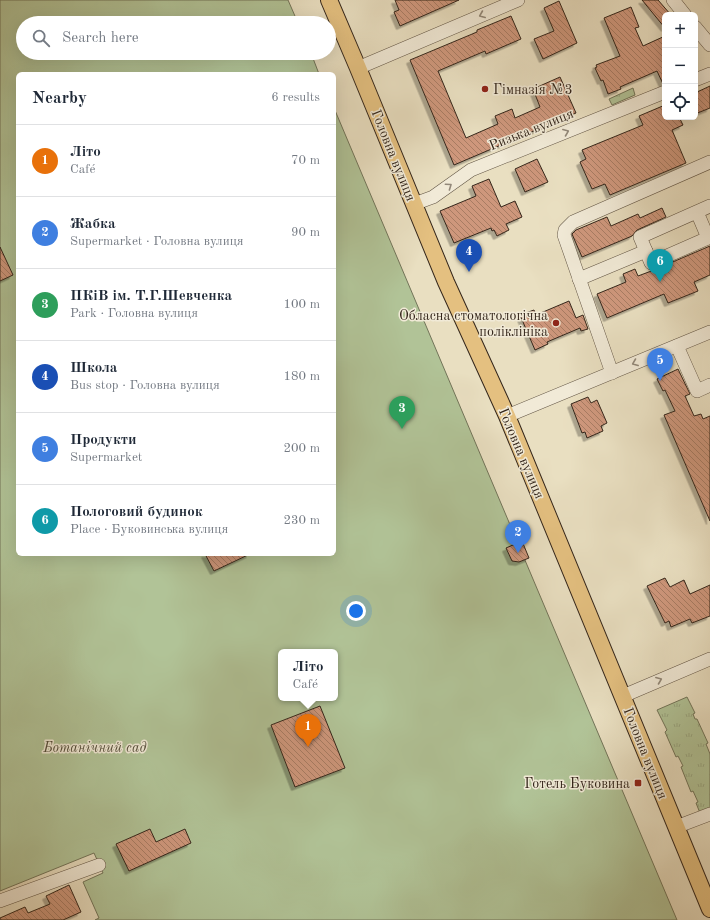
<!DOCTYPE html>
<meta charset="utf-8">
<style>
:root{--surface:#fff;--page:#f6f6f7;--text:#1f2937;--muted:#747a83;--line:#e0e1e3;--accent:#ea580c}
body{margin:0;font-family:"Old Standard TT",serif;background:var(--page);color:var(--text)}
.controls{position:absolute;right:12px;top:12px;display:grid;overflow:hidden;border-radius:6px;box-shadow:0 4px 16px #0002}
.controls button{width:36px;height:36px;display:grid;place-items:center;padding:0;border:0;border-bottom:1px solid var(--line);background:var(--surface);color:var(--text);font:20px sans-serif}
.you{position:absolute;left:356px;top:611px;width:14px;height:14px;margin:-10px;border:3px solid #fff;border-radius:50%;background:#1a73e8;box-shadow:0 0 0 6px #1a73e833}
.badge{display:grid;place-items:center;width:26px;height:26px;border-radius:50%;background:var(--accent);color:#fff;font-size:13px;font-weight:700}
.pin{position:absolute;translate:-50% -33px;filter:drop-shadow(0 1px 2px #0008)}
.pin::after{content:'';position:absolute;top:21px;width:14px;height:12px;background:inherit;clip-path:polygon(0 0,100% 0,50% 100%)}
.popup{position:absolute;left:278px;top:649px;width:60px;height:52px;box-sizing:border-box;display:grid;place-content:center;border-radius:6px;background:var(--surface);filter:drop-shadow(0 1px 3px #0005);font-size:13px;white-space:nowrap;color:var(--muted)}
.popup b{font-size:15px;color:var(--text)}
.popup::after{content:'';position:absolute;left:50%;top:100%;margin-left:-8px;border:8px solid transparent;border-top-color:var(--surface)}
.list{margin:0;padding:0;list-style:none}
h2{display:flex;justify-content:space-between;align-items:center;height:52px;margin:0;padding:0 16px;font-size:17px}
h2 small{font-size:13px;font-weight:400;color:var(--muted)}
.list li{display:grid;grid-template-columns:26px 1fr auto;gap:12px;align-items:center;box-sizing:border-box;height:72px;padding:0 16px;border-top:1px solid var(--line)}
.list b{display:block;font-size:15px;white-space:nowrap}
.list p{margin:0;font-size:13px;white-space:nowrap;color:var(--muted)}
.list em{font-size:13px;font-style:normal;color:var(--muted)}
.icon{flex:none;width:22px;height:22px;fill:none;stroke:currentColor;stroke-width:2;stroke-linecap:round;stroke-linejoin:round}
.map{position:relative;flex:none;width:710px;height:920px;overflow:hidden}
.search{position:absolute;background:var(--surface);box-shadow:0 4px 16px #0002;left:16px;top:16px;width:320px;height:44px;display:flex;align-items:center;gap:10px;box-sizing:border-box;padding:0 14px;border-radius:22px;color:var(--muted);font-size:15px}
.panel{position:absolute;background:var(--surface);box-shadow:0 4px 16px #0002;left:16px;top:72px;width:320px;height:484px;border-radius:6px}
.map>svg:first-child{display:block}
.grass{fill:url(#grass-tufts);stroke:#727459}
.green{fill:#b1c397;stroke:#727459;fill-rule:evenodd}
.building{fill:url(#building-back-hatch);stroke:#34261b;filter:url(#shadow)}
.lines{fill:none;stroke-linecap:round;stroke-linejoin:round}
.minor-casing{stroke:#615444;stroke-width:14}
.major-casing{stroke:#34261b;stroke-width:18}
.minor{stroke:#f1ead7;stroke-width:13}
.major{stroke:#e4c080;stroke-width:16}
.oneway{stroke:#928879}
.poi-dot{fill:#8f2418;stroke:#f1ead7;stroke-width:1.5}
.labels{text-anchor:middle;stroke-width:3;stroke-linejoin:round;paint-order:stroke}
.poi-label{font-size:14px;fill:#34261b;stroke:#f1ead7;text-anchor:end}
.street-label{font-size:14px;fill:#34261b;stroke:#f1ead7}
.park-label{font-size:14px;font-style:italic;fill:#534d3a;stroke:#f1ead7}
</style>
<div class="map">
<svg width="710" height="920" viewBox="0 0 710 920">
<defs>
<pattern id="grass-tufts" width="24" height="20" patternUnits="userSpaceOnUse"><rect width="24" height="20" fill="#b1c397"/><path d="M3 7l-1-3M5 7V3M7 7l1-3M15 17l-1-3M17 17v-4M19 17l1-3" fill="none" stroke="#99a782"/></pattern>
<pattern id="building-back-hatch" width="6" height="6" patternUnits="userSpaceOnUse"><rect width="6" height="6" fill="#ce977b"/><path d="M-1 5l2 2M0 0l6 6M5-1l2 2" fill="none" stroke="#a87b64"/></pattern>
<filter id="shadow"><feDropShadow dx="-3.5" dy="3.5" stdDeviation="0" flood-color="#0004"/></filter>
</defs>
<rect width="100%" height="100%" fill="#e9dfc1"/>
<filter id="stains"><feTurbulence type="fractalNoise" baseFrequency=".005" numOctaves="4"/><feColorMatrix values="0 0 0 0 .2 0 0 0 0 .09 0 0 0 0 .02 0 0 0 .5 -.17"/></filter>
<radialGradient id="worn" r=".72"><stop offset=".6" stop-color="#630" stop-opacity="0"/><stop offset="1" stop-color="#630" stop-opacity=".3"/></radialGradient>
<!-- grass -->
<g class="grass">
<path d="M633,88L635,95L612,105L609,99Z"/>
<path d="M687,697L695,713L693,714L695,719H697L708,743L706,744L710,754V808L700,813L696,803L698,802L693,791L691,792L681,767L683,766L678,756L676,757L665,732L667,730L657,710Z"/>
</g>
<!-- green -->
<path class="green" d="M0,0H288L298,23H23V53H311L319,74H18V554H334V108L677,920H95L99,918L83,882L103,873L94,853L0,891ZM281,652H335V698H281Z"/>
<!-- building -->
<g class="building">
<path d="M395,0H459L400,26L394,12L399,10Z"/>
<path d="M642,0H658L671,15H665V28Z"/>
<path d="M559,1L577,43L543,59L534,39L554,31L544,8Z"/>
<path d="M631,7L639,27L635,28L643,46L665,36V84H663L657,71L620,87L621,89L608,94L603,80L601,81L595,68L597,67L596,65L620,56L604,18Z"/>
<path d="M511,16L521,39L486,54L485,51L438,71L466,138L498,124L495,116L512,109L515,118L540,107L533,89L560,77L576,113L454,165L410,60L477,32V30Z"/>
<path d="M710,86V108L695,114V93Z"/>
<path d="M665,105V117H679L683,125L672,130L686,163L610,195L605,184L592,189L580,162L586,159L582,150L643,125L639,116Z"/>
<path d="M537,159L548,182L525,192L515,169Z"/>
<path d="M489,179L501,207L515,201L522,217L506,224L509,230L497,236L494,230L492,231L491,228L454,243L440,211L476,196L472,186Z"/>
<path d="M662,208L666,217L637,230L632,236L582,257L572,234L576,230L607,217L611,226L638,214L640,218Z"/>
<path d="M710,246V275L694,282L698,291L668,303L664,294L607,318L597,294L626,282L623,274L635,269L638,276L654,270Z"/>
<path d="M0,247L13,275L0,281Z"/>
<path d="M569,301L576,318L583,315L588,329L581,331L580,328L547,342L548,344L535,350L520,315L534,310L536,315Z"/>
<path d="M678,369L690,394L685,396L694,416L701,414L703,419L710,416V521L664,415L675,411L665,390L663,391L657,379Z"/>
<path d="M588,397L591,403L597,400L607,423L601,426L603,431L587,438L585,432L582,433L571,404Z"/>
<path d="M522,541L529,558L519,562L512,561L506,548Z"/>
<path d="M205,554H250L214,571Z"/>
<path d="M665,578L670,587L684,580L690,594L710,585V616L692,623L690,619L671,627L669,621L665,623L647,586Z"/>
<path d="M320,706L345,768L295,787L271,725Z"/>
<path d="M150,829L156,842L185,829L191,843L129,871L116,844Z"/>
<path d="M69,885L81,912L63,920H0V918L25,907L28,913L50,904L46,896Z"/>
</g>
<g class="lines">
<!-- minor casing -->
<g class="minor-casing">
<g id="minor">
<path d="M673,0L685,15"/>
<path d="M695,27L710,45"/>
<path d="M358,68L518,0"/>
<path d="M695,80L710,74"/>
<path d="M414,204L433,197L471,170L665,92"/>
<path d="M697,212L708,238L651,263L640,237L710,206"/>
<path d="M579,279L646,251"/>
<path d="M677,346L697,391L710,385"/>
<path d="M612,373L564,235L565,230L573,222L710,162"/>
<path d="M507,416L710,332"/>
<path d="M623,696L710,659"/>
<path d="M676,827L710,814"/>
<path d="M0,901L99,865"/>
</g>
</g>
<!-- major casing -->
<g class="major-casing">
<path id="major" d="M329,0L358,68L446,282L507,416L710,909"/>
</g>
<!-- minor -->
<use href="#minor" class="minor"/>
<!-- major -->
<use href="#major" class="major"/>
</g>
<!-- one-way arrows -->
<defs><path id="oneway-chevron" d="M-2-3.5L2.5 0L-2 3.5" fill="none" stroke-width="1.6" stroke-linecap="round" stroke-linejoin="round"/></defs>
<g class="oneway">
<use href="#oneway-chevron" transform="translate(482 15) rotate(157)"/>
<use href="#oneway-chevron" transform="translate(566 132) rotate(-22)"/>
<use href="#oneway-chevron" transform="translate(449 186) rotate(-35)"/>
<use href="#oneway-chevron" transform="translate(635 363) rotate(158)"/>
<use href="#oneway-chevron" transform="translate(659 680) rotate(-22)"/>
</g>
<!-- markers -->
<g class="poi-dot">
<circle cx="485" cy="89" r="4"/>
<circle cx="556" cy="323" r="4"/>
<rect x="634" y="779" width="8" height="8" rx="2"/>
</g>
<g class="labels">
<!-- poi labels -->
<g class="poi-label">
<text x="493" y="94" text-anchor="start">Гімназія №3</text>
<text x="548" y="320">Обласна стоматологічна<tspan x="548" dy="16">поліклініка</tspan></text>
<text x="630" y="788">Готель Буковина</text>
</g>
<!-- street labels -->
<g class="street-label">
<text transform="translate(531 129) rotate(-22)" y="5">Ризька вулиця</text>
<text transform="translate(394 155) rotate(68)" y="5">Головна вулиця</text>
<text transform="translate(522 453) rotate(67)" y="5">Головна вулиця</text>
<text transform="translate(646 753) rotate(68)" y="5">Головна вулиця</text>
</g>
<!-- park labels -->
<g class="park-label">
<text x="95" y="752">Ботанічний сад</text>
</g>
</g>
<rect width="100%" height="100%" filter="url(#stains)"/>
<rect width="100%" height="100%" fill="url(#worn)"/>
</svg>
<div class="controls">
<button>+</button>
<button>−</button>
<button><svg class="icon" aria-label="locate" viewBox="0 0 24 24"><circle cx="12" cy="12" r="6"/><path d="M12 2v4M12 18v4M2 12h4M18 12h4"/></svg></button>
</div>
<div class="you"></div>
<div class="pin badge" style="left:308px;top:747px;background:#e8710a">1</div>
<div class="popup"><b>Літо</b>Café</div>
<div class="pin badge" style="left:518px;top:553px;background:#3f7fe0">2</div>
<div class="pin badge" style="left:402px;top:429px;background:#2e9e5b">3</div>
<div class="pin badge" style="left:469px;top:272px;background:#1a4fb4">4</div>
<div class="pin badge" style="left:660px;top:381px;background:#3f7fe0">5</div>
<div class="pin badge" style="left:660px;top:282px;background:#0f9aa8">6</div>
<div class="search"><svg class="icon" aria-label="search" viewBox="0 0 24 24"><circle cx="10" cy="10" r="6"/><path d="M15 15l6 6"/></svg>Search here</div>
<section class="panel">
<h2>Nearby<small>6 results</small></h2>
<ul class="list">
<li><span class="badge" style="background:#e8710a">1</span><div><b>Літо</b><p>Café</p></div><em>70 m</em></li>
<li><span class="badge" style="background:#3f7fe0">2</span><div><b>Жабка</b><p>Supermarket · Головна вулиця</p></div><em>90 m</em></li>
<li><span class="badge" style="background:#2e9e5b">3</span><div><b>ПКіВ ім. Т.Г.Шевченка</b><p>Park · Головна вулиця</p></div><em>100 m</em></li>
<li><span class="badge" style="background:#1a4fb4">4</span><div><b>Школа</b><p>Bus stop · Головна вулиця</p></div><em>180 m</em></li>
<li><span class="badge" style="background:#3f7fe0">5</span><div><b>Продукти</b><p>Supermarket</p></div><em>200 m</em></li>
<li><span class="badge" style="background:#0f9aa8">6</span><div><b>Пологовий будинок</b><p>Place · Буковинська вулиця</p></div><em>230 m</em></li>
</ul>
</section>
</div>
